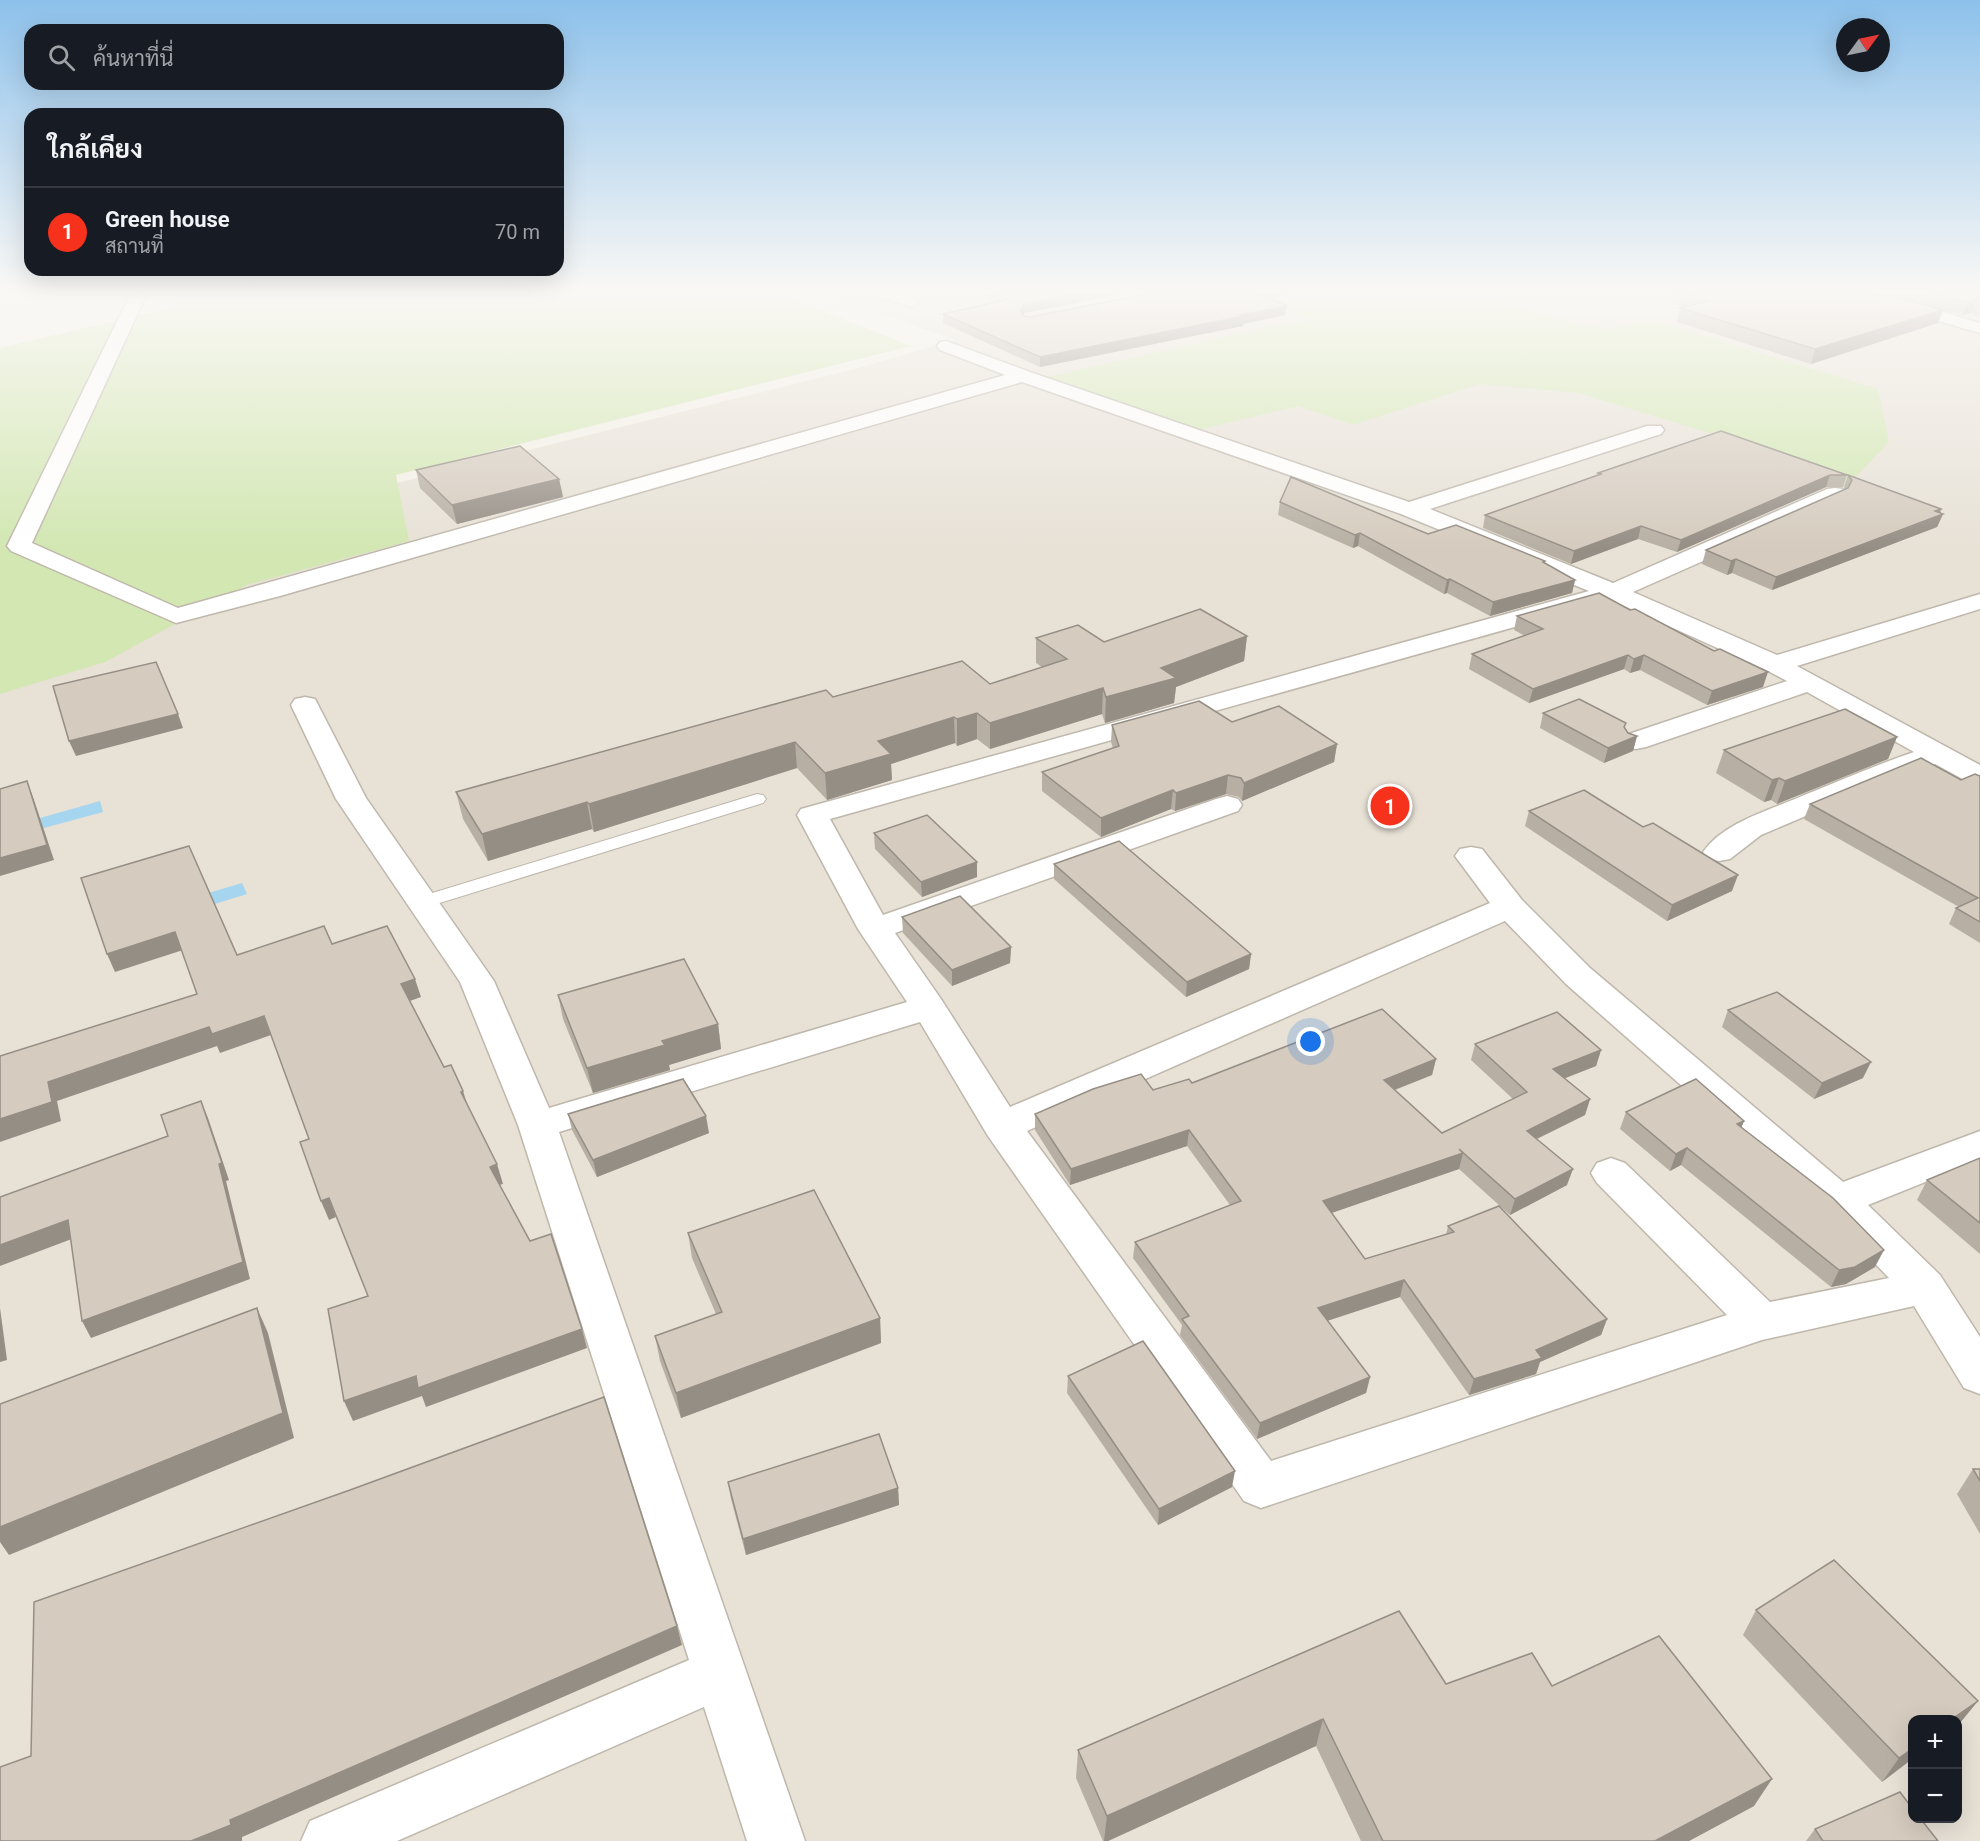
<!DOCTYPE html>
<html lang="th">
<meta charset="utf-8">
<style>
:root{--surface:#171b24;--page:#242831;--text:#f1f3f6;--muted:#9ea1a6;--line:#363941;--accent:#f6321d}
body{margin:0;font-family:Roboto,Sarabun,sans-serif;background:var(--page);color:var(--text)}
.controls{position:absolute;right:18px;bottom:18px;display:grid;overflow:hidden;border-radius:12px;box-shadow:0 6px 24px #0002}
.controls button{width:54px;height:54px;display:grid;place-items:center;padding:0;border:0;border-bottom:2px solid var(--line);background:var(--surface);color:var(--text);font:30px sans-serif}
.compass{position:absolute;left:1836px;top:18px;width:54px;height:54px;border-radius:50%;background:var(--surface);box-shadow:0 6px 24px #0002;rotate:57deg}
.you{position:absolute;left:1311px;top:1042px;width:21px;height:21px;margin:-15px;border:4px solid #fff;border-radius:50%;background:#1a73e8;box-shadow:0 0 0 9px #1a73e833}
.badge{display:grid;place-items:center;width:39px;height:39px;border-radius:50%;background:var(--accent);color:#fff;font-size:20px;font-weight:700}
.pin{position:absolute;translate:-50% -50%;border:3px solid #fff;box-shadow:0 2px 6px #0006}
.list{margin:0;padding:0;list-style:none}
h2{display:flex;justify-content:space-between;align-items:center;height:78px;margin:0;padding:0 24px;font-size:26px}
h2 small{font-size:20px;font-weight:400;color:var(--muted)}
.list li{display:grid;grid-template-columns:39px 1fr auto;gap:18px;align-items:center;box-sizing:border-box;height:90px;padding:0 24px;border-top:2px solid var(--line)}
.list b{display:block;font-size:22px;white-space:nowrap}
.list p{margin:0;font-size:20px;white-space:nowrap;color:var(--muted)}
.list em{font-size:20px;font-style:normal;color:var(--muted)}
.icon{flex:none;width:33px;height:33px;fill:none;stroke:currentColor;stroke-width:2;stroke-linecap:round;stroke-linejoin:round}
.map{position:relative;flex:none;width:1980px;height:1841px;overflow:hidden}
.search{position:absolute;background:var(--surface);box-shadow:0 6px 24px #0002;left:24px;top:24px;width:540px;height:66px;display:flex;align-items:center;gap:15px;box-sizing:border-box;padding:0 21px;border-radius:18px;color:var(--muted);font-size:22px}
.panel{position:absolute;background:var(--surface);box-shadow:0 6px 24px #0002;left:24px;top:108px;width:540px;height:168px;border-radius:18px}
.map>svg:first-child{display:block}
.residential{fill:#e7e1d6;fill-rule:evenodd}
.green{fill:#d2e7b2}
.water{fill:#a6d5ef}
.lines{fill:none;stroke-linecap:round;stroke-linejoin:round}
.lane-casing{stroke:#bfb7ab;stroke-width:2}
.street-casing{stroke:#bfb7ab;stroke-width:3}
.lane{fill:#fff;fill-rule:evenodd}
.street{fill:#fff;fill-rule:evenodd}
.wall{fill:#b7afa3}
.shaded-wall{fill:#958e85}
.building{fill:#d5cbbe;stroke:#958e85;stroke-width:1.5}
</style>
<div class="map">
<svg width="1980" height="1841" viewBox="0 0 1980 1841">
<rect width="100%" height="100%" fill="#f4f0e8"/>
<!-- residential -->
<path class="residential" d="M822,293H1980V1841H0V680L369,490L862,367L955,340ZM1912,1720H1958V1818H1912Z"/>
<!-- green -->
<g class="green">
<path d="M178,293H778L911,346L396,475L409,541L247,585L105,662L0,694V348L174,307Z"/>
<path d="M1305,293H1464L1606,330L1649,319L1878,389L1889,442L1846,487L1794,459L1579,393L1479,384L1353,425L1298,406L1198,430L1047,377L1306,319L1267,302Z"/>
</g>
<!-- water -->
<g class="water">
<path d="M100,801L103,812L29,832L26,822Z"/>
<path d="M242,883L247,894L179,915L175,903Z"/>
</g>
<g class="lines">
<!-- lane casing -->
<g class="lane-casing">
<path id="lane" d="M757,794L763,795L766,799L763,803L430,906H416L413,902L416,898Z"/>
</g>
<!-- street casing -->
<g class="street-casing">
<g id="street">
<path d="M131,293H147L32,543L178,608L1005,375L940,350L937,346L940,342L946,341L1030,372L1409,502L1647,426H1661L1664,430L1661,434L1430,509L1613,583L1827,489L1835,488L1843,489L1846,494L1843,499L1633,592L1777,655L1980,594V609L1797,666L1980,765V786L1970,783L1935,764L1897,777L1761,835L1730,859L1719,861L1708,859L1703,852C1724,822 1770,810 1802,796C1839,781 1876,765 1914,752L1807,692L1646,747L1636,749L1626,747L1622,741L1626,735L1787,681L1766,670L1611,600L830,819L883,915L1216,799L1227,796L1238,799L1242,805L1238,811L895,933L941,999L1010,1107L1490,903L1455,856L1460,849L1471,847L1482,849L1522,900L1590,968L1843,1182L1980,1131V1160L1868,1205L1940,1275L1980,1337V1394L1964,1388L1914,1306L1762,1340L1261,1508L1244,1501L988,1136L920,1022L559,1132L805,1841H747L704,1707L397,1841H301L310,1821L689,1660L518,1125L460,982L336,799L291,705L295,699L305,697L315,699L366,798L494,981L549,1108L907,1002L858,929L797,815L801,809L1589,591L1401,514L1022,382L280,596L176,623L11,551L7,546ZM1505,921L1566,984L1824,1211L1889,1278L1770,1302L1625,1163L1611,1158L1597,1163L1591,1173L1597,1183L1727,1315L1271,1461L1027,1131Z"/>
<path d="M872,293C886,292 910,290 920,302L912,307L874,296Z"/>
<path d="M1810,293C1869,289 1924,306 1980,323V333L1900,310L1818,298Z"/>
</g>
</g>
<!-- lane -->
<use href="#lane" class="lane"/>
<!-- street -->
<use href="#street" class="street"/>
</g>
<!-- wall -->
<g class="wall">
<path d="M977,293H1127L1024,313L1023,315L1024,316L1030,317L1153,293H1295L1268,298L1285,315L1243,324V326L1040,367L943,323V314L995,302Z"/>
<path d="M1674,293H1980V317L1971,313L1963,315L1943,310L1938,323L1811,364L1677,322L1680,308L1684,307L1672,304Z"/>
<path d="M416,470L559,479L563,497L457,524L420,488Z"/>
<path d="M1598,473L1847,475L1843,487H1826L1677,552L1638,539L1571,564L1483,528L1485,515L1597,476Z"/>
<path d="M1848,475L1941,509L1940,513L1943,514L1937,527L1772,590L1732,573L1727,575L1702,564L1706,550L1846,490L1844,487Z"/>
<path d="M1280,502L1545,561V563L1575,580L1572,593L1490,616L1447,593L1444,594L1358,546L1353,548L1278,515Z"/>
<path d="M1517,616L1763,687L1707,705L1640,670L1630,673L1624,669L1529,703L1469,669L1472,654L1525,636L1514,630Z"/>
<path d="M1247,636L1244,661L1176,687L1174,703L1105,723L1102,714L990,749L977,739L957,746L955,743L891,764L892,780L827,800L797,768L594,832L592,829L488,861L463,819L456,792L833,697L990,684L1042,667L1036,663V638L1104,642Z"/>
<path d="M1543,713L1637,736L1633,751L1604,763L1540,728Z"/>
<path d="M1232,722L1337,744L1334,762L1242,801L1239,797L1226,794L1175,811L1171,809L1101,837L1042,791V772L1113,748L1111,742L1112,725Z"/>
<path d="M1897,737L1888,759L1777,804L1771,800L1764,802L1716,773L1724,750Z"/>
<path d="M1980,776V943L1949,924L1956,908L1959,907L1804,819L1810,804L1961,780Z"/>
<path d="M1529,811L1732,891L1667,921L1525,826Z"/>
<path d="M874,833L977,862V877L922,897L875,849Z"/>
<path d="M1054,864L1251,954L1249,969L1186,997L1054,879Z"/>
<path d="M902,917L1011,947L1010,963L952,986L903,933Z"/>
<path d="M558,995L718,1024L721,1049L669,1065L670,1070L593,1093L563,1019Z"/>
<path d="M1728,1010L1863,1078L1814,1099L1722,1027Z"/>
<path d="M1475,1044L1601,1050L1596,1066L1564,1078L1590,1099L1585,1115L1537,1139L1567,1185L1510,1215L1459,1169L1331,1213L1365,1259L1446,1235L1448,1226L1607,1319L1601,1335L1540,1362L1536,1374L1469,1395L1400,1297L1327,1320L1370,1377L1366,1393L1257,1439L1180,1335L1182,1325L1133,1258L1135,1242L1230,1205L1187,1146L1070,1185L1035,1130V1114L1192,1083L1436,1059L1432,1075L1395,1090L1442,1133L1513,1099L1471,1060Z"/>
<path d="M1626,1112L1744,1121L1741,1128L1875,1267L1846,1284L1831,1287L1681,1165L1670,1171L1620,1129Z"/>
<path d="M568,1114L709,1133L597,1177L572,1130Z"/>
<path d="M1980,1158V1254L1917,1200L1927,1180Z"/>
<path d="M688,1233L880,1318L881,1343L681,1418L660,1361L655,1336L716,1314L692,1258Z"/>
<path d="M1068,1376L1232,1487L1158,1525L1067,1393Z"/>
<path d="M1973,1469H1980V1534L1957,1494Z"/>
<path d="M728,1482L898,1488L899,1505L746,1555L731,1499Z"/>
<path d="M1756,1610L1978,1701L1959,1724L1958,1726V1719L1912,1759L1882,1782L1743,1635Z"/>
<path d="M1446,1684L1552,1686L1754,1806L1689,1841H1361L1316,1746L1108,1841H1103L1076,1778L1078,1750Z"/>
<path d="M1815,1829L1938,1841H1806Z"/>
</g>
<!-- shaded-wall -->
<g class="shaded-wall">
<path d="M1081,293H1127L1024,313L1020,320V311L1024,304Z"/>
<path d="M1253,293H1295L1253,301Z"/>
<path d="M1976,299L1971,313L1963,315L1968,302Z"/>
<path d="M1287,306L1285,315L1243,324V326L1040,367V357Z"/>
<path d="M1943,310L1938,323L1811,364L1815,349Z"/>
<path d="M1830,475L1826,487L1677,552L1681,540Z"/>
<path d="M559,479L563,497L457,524L452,505Z"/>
<path d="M1941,509L1939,516L1943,514L1937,527L1772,590L1776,577Z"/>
<path d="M1641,526L1638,539L1571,564L1574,551Z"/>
<path d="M1360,533L1358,546L1353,548L1355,535Z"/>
<path d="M1736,559L1732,573L1727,575L1731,561Z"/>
<path d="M1450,579L1447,593L1444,594L1447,580Z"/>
<path d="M1575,580L1572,593L1490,616L1493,602Z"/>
<path d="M1247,636L1244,661L1176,687L1174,703L1105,723L1106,697L1161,668Z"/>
<path d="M1628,655L1624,669L1529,703L1533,689Z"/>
<path d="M1644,655L1640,670L1630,673L1634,659Z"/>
<path d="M1768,672L1763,687L1707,705L1712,691Z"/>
<path d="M1103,688L1102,714L990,749V723Z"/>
<path d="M977,713V739L957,746V719Z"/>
<path d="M178,714L183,728L76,756L69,741Z"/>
<path d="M954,717L955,743L891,764L892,780L827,800L825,773L878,741Z"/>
<path d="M1637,736L1633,751L1604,763L1608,748Z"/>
<path d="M1897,737L1888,759L1777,804L1785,781Z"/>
<path d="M795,742L797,768L594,832L589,804Z"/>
<path d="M1337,744L1334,762L1242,801L1244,783Z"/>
<path d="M1228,775L1226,794L1175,811L1176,793Z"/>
<path d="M1779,778L1771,800L1764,802L1772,780Z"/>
<path d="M27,781L33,797L54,860L0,876V858Z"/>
<path d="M1173,790L1171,809L1101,837V818Z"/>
<path d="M587,802L592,829L488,861L482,834Z"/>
<path d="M977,862V877L922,897L921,882Z"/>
<path d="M1738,875L1732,891L1667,921L1672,905Z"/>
<path d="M175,932L183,950L115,972L107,954Z"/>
<path d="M1011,947L1010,963L952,986V970Z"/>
<path d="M1251,954L1249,969L1186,997L1187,982Z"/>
<path d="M415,979L421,997L407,1002L401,984Z"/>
<path d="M264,1016L271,1035L220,1053L217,1046L57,1101L61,1121L0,1142V1119L48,1082L209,1027Z"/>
<path d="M718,1024L721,1049L669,1065L670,1070L593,1093L587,1068L662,1041Z"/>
<path d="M1601,1050L1596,1066L1548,1085L1553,1069Z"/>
<path d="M1436,1059L1432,1075L1381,1095L1384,1080Z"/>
<path d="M1871,1062L1863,1078L1814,1099L1822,1083Z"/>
<path d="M463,1091L469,1110L461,1092Z"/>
<path d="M1590,1099L1585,1115L1522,1146L1527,1131Z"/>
<path d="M201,1101L208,1118L229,1180L226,1181L250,1279L91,1338L82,1321Z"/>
<path d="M706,1116L709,1133L597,1177L593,1160Z"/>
<path d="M1744,1121L1737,1138V1124Z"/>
<path d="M1189,1130L1187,1146L1070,1185L1071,1169Z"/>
<path d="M1687,1148L1681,1165L1670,1171L1676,1154Z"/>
<path d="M1463,1153L1459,1169L1320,1217L1323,1201Z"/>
<path d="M497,1164L503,1184L496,1186L490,1167Z"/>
<path d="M1573,1169L1567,1185L1510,1215L1515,1199Z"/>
<path d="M329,1198L336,1217L329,1220L321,1201Z"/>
<path d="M68,1220L77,1237L0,1266V1245Z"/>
<path d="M1884,1250L1875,1267L1846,1284L1831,1287L1839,1270Z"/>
<path d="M1404,1280L1400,1297L1315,1325L1318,1308Z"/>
<path d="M0,1308L7,1360L0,1362Z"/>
<path d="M257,1308L268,1333L294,1438L9,1555L0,1542V1527Z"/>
<path d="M880,1318L881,1343L681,1418L676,1393Z"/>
<path d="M1607,1319L1601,1335L1540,1362L1536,1374L1469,1395L1474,1379L1536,1350Z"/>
<path d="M582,1329L587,1348L426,1407L422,1396L353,1421L344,1401L416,1376Z"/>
<path d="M1370,1377L1366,1393L1257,1439L1260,1423Z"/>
<path d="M1235,1471L1232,1487L1158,1525L1159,1509Z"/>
<path d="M898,1488L899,1505L746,1555L743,1539Z"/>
<path d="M677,1626L682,1645L242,1837V1841H191L230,1820Z"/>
<path d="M1978,1701L1959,1724L1958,1726V1719H1952Z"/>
<path d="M1323,1719L1316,1746L1108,1841H1104L1107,1816Z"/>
<path d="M1912,1749V1759L1882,1782L1899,1758Z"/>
<path d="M1772,1779L1754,1806L1689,1841H1655Z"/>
</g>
<!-- building -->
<g class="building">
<path d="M996,293H1081L1024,304L1020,311L1024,316L1030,317L1153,293H1254L1287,306L1241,315L1244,316L1040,357L943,314L1009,299Z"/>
<path d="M1682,293H1861L1904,299L1943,310L1815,349L1680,308L1709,301Z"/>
<path d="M1932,293H1980V301L1976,299L1968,302Z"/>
<path d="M1721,431L1847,475H1830L1681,540L1641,526L1574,551L1485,515L1601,474L1598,473Z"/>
<path d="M520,446L559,479L452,505L416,470Z"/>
<path d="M1848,475L1941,509L1935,511L1943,514L1776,577L1736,559L1731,561L1706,550L1848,488L1852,480Z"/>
<path d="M1291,477L1428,534L1456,525L1545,561L1543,562L1575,580L1493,602L1450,579L1447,580L1360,533L1355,535L1280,502Z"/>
<path d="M1599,593L1630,610L1635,609L1714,651L1720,649L1768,672L1712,691L1644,655L1634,659L1628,655L1533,689L1472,654L1543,629L1517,616Z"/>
<path d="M1200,609L1247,636L1161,668L1176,678L1106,697L1103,688L990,723L977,713L957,719L954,717L878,741L891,754L825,773L795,742L589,804L587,802L482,834L456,792L826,690L833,697L962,661L990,684L1067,659L1036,638L1078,625L1104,642Z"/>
<path d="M156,662L178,714L69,741L53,686Z"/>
<path d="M1579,699L1626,723L1624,727L1628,733L1637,736L1608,748L1543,713Z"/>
<path d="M1199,701L1232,722L1279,706L1337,744L1244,783L1241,778L1228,775L1176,793L1173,790L1101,818L1042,772L1119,746L1112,725Z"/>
<path d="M1845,709L1897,737L1785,781L1779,778L1772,780L1724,750Z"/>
<path d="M1921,758L1961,780L1975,774L1980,776V922L1956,908L1978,898L1810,804Z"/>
<path d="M27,781L47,845L0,858V789Z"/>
<path d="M1584,790L1643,827L1653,823L1738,875L1672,905L1529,811Z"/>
<path d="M927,815L977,862L921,882L874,833Z"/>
<path d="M1119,841L1251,954L1187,982L1054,864Z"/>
<path d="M189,846L237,955L324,926L332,944L387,926L415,979L401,984L444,1067L451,1065L463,1091L461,1092L497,1164L490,1167L530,1241L551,1234L582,1329L418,1388L416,1376L344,1401L328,1309L368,1296L329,1198L321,1201L300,1142L309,1139L264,1016L212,1034L209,1027L48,1082L52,1102L0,1119V1056L197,994L175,932L107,954L81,878Z"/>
<path d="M960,896L1011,947L952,970L902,917Z"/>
<path d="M684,959L718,1024L662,1041L665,1045L587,1068L558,995Z"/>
<path d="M1777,992L1871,1062L1822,1083L1728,1010Z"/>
<path d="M1382,1009L1436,1059L1384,1080L1442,1133L1527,1092L1475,1044L1557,1012L1601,1050L1553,1069L1590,1099L1527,1131L1573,1169L1515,1199L1459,1149L1463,1153L1323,1201L1365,1259L1454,1232L1448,1226L1499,1206L1607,1319L1536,1350L1542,1358L1474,1379L1404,1280L1318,1308L1370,1377L1260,1423L1182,1319L1189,1316L1135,1242L1241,1201L1189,1130L1071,1169L1035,1114L1093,1089L1141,1074L1153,1090L1189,1079L1192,1083Z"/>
<path d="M683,1079L706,1116L593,1160L568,1114Z"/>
<path d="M1696,1079L1744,1121L1737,1124L1833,1198L1884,1250L1855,1267L1839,1270L1687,1148L1676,1154L1626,1112Z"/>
<path d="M201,1101L222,1163L219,1164L243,1262L82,1321L68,1220L0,1245V1197L168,1136L161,1115Z"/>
<path d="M1980,1158V1223L1927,1180Z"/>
<path d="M814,1190L880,1318L676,1393L655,1336L722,1312L688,1233Z"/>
<path d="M257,1308L283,1413L0,1527V1404Z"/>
<path d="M1143,1341L1235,1471L1159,1509L1068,1376Z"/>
<path d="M604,1397L677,1626L230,1820L231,1825L191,1841H0V1767L31,1756L34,1602L350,1490Z"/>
<path d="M879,1434L898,1488L743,1539L728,1482Z"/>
<path d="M1973,1469H1980V1481Z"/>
<path d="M1834,1560L1978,1701L1952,1719H1912V1749L1899,1758L1756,1610Z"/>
<path d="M1399,1611L1446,1684L1532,1653L1552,1686L1659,1636L1772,1779L1655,1841H1383L1323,1719L1107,1816L1078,1750Z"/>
<path d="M1900,1792L1912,1808V1818H1920L1938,1841H1823L1815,1829Z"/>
</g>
<!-- sky -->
<linearGradient id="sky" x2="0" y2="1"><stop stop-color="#8dc1eb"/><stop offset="0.53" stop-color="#faf8f5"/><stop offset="1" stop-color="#faf8f5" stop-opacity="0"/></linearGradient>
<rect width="1980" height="550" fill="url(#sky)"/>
</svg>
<div class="controls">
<button>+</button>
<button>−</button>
</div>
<svg class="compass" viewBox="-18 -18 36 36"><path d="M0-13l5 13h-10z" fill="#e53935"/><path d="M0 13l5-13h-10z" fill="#9ea1a6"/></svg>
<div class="you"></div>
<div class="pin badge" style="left:1390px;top:806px">1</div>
<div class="search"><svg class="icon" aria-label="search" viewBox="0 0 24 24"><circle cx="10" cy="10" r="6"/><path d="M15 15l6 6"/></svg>ค้นหาที่นี่</div>
<section class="panel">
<h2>ใกล้เคียง<small></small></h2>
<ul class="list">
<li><span class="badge">1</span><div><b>Green house</b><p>สถานที่</p></div><em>70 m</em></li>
</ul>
</section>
</div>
